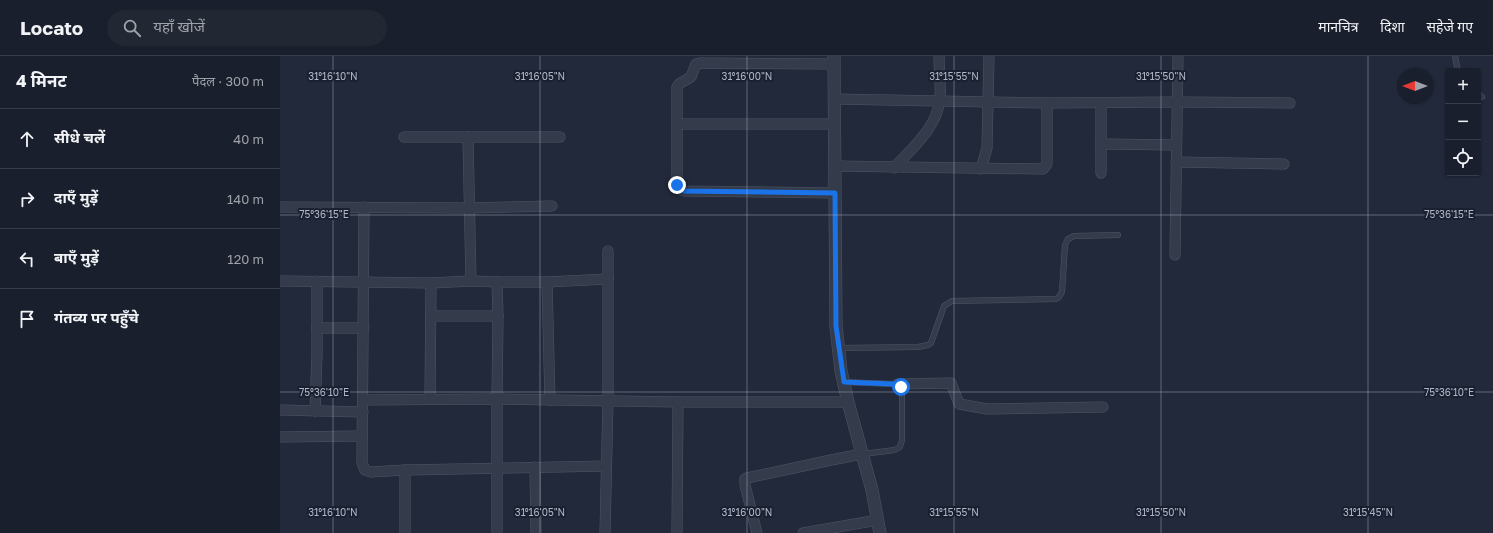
<!DOCTYPE html>
<html lang="hi">
<meta charset="utf-8">
<style>
:root{--surface:#191f2c;--page:#222734;--text:#f1f3f6;--muted:#9fa2a9;--line:#373d48}
body{margin:0;font-family:"Golos Text","Noto Sans Devanagari",sans-serif;background:var(--page);color:var(--text)}
.controls{position:absolute;right:12px;top:12px;display:grid;overflow:hidden;border-radius:4px;box-shadow:0 1px 3px #0004}
.controls button{width:36px;height:36px;display:grid;place-items:center;padding:0;border:0;border-bottom:1px solid var(--line);background:var(--surface);color:var(--text);font:20px sans-serif}
.compass{position:absolute;left:1117px;top:12px;width:36px;height:36px;border-radius:50%;background:var(--surface);box-shadow:0 1px 3px #0004;rotate:270deg}
.stop{position:absolute;width:12px;height:12px;margin:-9px;border:3px solid #1a73e8;border-radius:50%;background:#fff}
.stop.end{background:#1a73e8;border-color:#fff;box-shadow:0 1px 4px #0008}
.list{margin:0;padding:0;list-style:none}
h2{display:flex;justify-content:space-between;align-items:center;height:52px;margin:0;padding:0 16px;font-size:17px}
h2 small{font-size:13px;font-weight:400;color:var(--muted)}
.list li{display:grid;grid-template-columns:26px 1fr auto;gap:12px;align-items:center;box-sizing:border-box;height:60px;padding:0 16px;border-top:1px solid var(--line)}
.list b{display:block;font-size:15px;white-space:nowrap}
.list em{font-size:13px;font-style:normal;color:var(--muted)}
.icon{flex:none;width:22px;height:22px;fill:none;stroke:currentColor;stroke-width:2;stroke-linecap:round;stroke-linejoin:round}
.map{position:relative;flex:none;width:1213px;height:477px;overflow:hidden}
header{display:flex;align-items:center;gap:24px;box-sizing:border-box;height:56px;padding:0 20px;background:var(--surface);border-bottom:1px solid var(--line)}
header strong{font-size:19px}
nav{display:flex;gap:22px;margin-inline-start:auto;font-size:14px}
.search{width:280px;height:36px;background:var(--page);display:flex;align-items:center;gap:10px;box-sizing:border-box;padding:0 14px;border-radius:22px;color:var(--muted);font-size:15px}
main{display:flex}
aside{flex:1;background:var(--surface)}
.map>svg:first-child{display:block}
.lines{fill:none;stroke-linecap:round;stroke-linejoin:round}
.service-casing{stroke:#4f5666;stroke-width:6}
.minor-casing{stroke:#4f5666;stroke-width:11}
.tertiary-casing{stroke:#4f5666;stroke-width:13}
.service{stroke:#343b4b;stroke-width:5}
.minor{stroke:#343b4b;stroke-width:10}
.tertiary{stroke:#343b4b;stroke-width:12}
.route{stroke:#1a73e8;stroke-width:5}
.ticks{fill:none;stroke:#afb6c7;stroke-width:1;stroke-opacity:0.45}
.ticks-label{font-size:10px;text-anchor:middle;fill:#afb6c7;stroke:#1a2030;stroke-width:4;stroke-linejoin:round;paint-order:stroke}
</style>
<header>
<strong>Locato</strong>
<div class="search"><svg class="icon" aria-label="search" viewBox="0 0 24 24"><circle cx="10" cy="10" r="6"/><path d="M15 15l6 6"/></svg>यहाँ खोजें</div>
<nav><a>मानचित्र</a><a>दिशा</a><a>सहेजे गए</a></nav>
</header>
<main>
<aside>
<h2>4 मिनट<small>पैदल · 300 m</small></h2>
<ul class="list">
<li><svg class="icon" aria-label="ahead" viewBox="0 0 24 24"><path d="M12 20V5M6 11l6-6 6 6"/></svg><div><b>सीधे चलें</b></div><em>40 m</em></li>
<li><svg class="icon" aria-label="right" viewBox="0 0 24 24"><path d="M7 20v-9h11M14 6l5 5-5 5"/></svg><div><b>दाएँ मुड़ें</b></div><em>140 m</em></li>
<li><svg class="icon" aria-label="left" viewBox="0 0 24 24"><path d="M17 20v-9H6M10 6l-5 5 5 5"/></svg><div><b>बाएँ मुड़ें</b></div><em>120 m</em></li>
<li><svg class="icon" aria-label="arrive" viewBox="0 0 24 24"><path d="M6 21V4h12l-3 4 3 4H6"/></svg><div><b>गंतव्य पर पहुँचे</b></div></li>
</ul>
</aside>
<div class="map">
<svg width="1213" height="477" viewBox="0 0 1213 477">
<rect width="100%" height="100%" fill="#21293b"/>
<g class="lines">
<!-- service casing -->
<g class="service-casing">
<g id="service">
<path d="M1175,0L1178,15"/>
<path d="M1198,37L1202,41"/>
<path d="M559,292L638,291L648,289L651,287L664,250L672,245L776,243L779,241L782,236L785,189L788,183L794,180L838,179"/>
<path d="M563,326L613,328L619,329L622,333V384L620,391L615,394L583,398"/>
</g>
</g>
<!-- minor casing -->
<g class="minor-casing">
<g id="minor">
<path d="M554,8L421,7L416,8L411,21L399,28L397,31V129L399,133L404,135L555,137"/>
<path d="M554,43L767,47L897,46L1010,47"/>
<path d="M821,47V117"/>
<path d="M398,68H555"/>
<path d="M124,81H280"/>
<path d="M188,81L191,225"/>
<path d="M821,88L896,89"/>
<path d="M896,106L1004,108"/>
<path d="M554,110L763,113L767,108V47"/>
<path d="M614,112C632,92 657,72 660,43C661,29 659,14 659,0"/>
<path d="M701,113L707,92L709,0"/>
<path d="M0,151L189,152L272,150"/>
<path d="M84,151L82,407L85,414L91,416L125,414L326,410"/>
<path d="M895,199L898,0"/>
<path d="M0,225L151,227L191,225L217,226H267L328,223"/>
<path d="M267,226L270,344"/>
<path d="M151,260H218"/>
<path d="M37,272H84"/>
<path d="M617,328L671,327L679,348L707,353L823,351"/>
<path d="M150,343L151,227"/>
<path d="M83,344L217,343L398,346H568"/>
<path d="M0,354L83,356"/>
<path d="M35,355L37,299V225"/>
<path d="M0,381L82,380"/>
<path d="M255,411L256,477"/>
<path d="M125,477V414"/>
<path d="M217,477V343L218,260L217,226"/>
<path d="M325,477L328,344V195"/>
<path d="M397,477L398,346"/>
<path d="M477,477L465,429V423L467,422L551,404L582,398"/>
<path d="M523,477L598,464"/>
</g>
</g>
<!-- tertiary casing -->
<g class="tertiary-casing">
<path id="tertiary" d="M554,0L556,270L561,315L568,346L592,434L600,477"/>
</g>
<!-- service -->
<use href="#service" class="service"/>
<!-- minor -->
<use href="#minor" class="minor"/>
<!-- tertiary -->
<use href="#tertiary" class="tertiary"/>
</g>
<g class="lines">
<!-- route -->
<path class="route" d="M397,129L399,133L404,135L555,137L556,270L564,326L613,328L619,329L621,331"/>
</g>
<!-- ticks -->
<path class="ticks" d="M53,0V477M260,0V477M467,0V477M674,0V477M881,0V477M1088,0V477M0,159H1213M0,336H1213"/>
<g class="ticks-label">
<text x="53" y="24">31°16'10"N</text>
<text x="260" y="24">31°16'05"N</text>
<text x="467" y="24">31°16'00"N</text>
<text x="674" y="24">31°15'55"N</text>
<text x="881" y="24">31°15'50"N</text>
<text x="1169" y="162">75°36'15"E</text>
<text x="44" y="162">75°36'15"E</text>
<text x="1169" y="340">75°36'10"E</text>
<text x="44" y="340">75°36'10"E</text>
<text x="53" y="460">31°16'10"N</text>
<text x="260" y="460">31°16'05"N</text>
<text x="467" y="460">31°16'00"N</text>
<text x="674" y="460">31°15'55"N</text>
<text x="881" y="460">31°15'50"N</text>
<text x="1088" y="460">31°15'45"N</text>
</g>
</svg>
<div class="controls">
<button>+</button>
<button>−</button>
<button><svg class="icon" aria-label="locate" viewBox="0 0 24 24"><circle cx="12" cy="12" r="6"/><path d="M12 2v4M12 18v4M2 12h4M18 12h4"/></svg></button>
</div>
<svg class="compass" viewBox="-18 -18 36 36"><path d="M0-13l5 13h-10z" fill="#e53935"/><path d="M0 13l5-13h-10z" fill="#9fa2a9"/></svg>
<div class="stop" style="left:621px;top:331px"></div>
<div class="stop end" style="left:397px;top:129px"></div>
</div>
</main>
